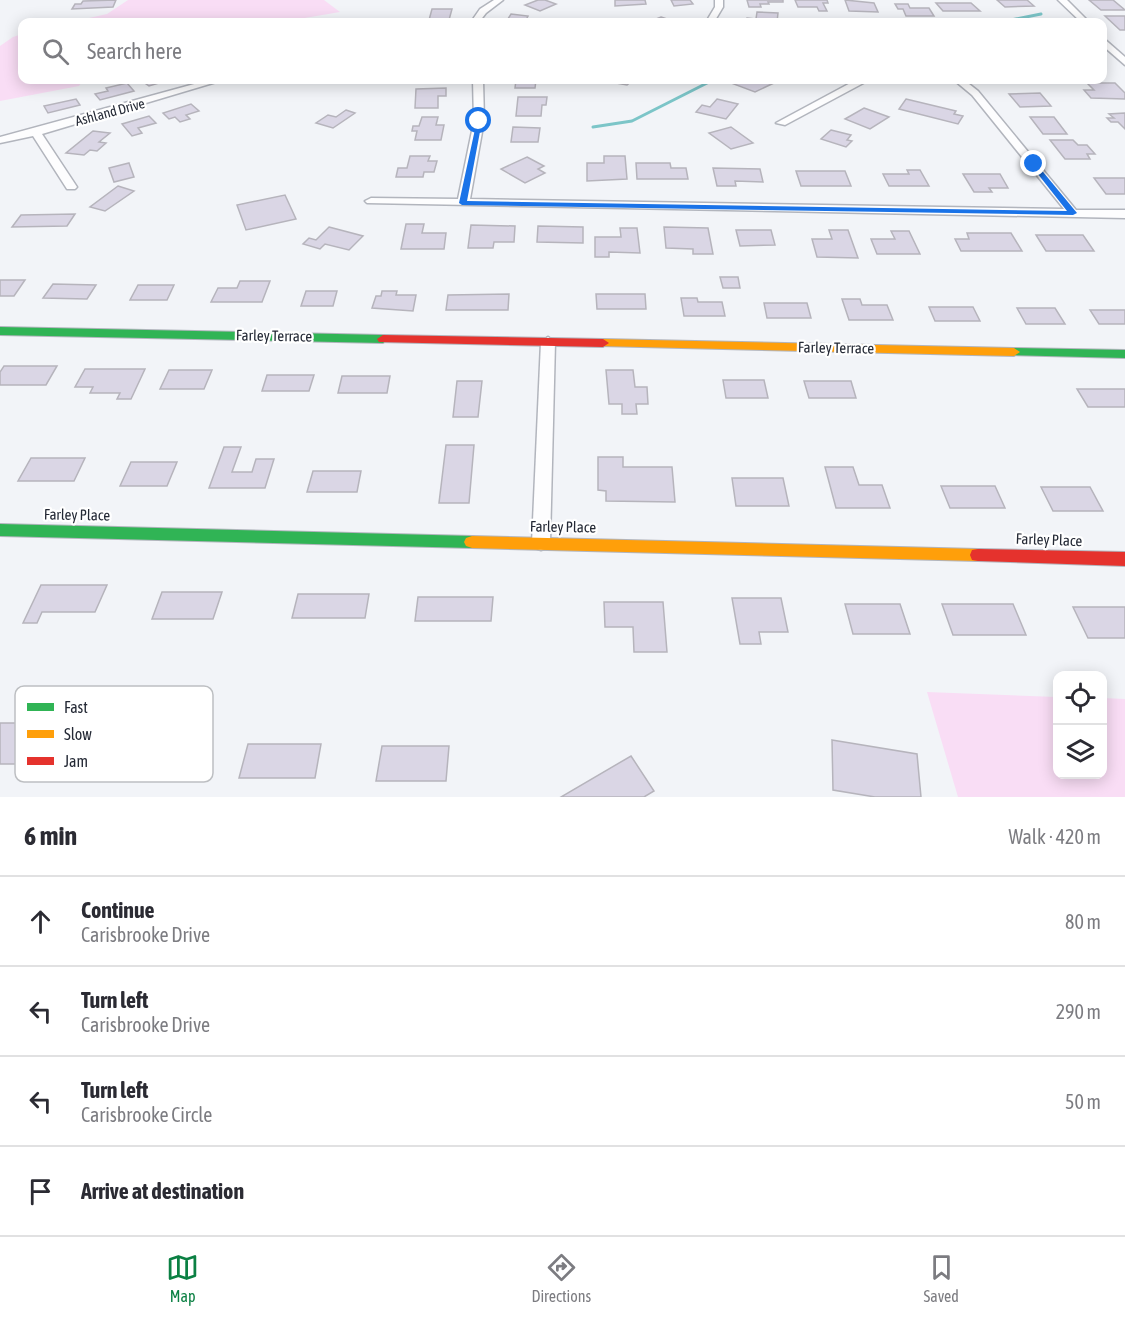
<!DOCTYPE html>
<meta charset="utf-8">
<style>
:root{--surface:#fff;--page:#f7f7f7;--text:#2b2b33;--muted:#7c7c81;--line:#e1e1e2;--accent:#0b8043}
body{margin:0;font-family:"Asap Condensed",sans-serif;background:var(--page);color:var(--text)}
.controls{position:absolute;right:18px;bottom:18px;display:grid;overflow:hidden;border-radius:12px;box-shadow:0 3px 15px #0003}
.controls button{width:54px;height:54px;display:grid;place-items:center;padding:0;border:0;border-bottom:2px solid var(--line);background:var(--surface);color:var(--text);font:30px sans-serif}
.stop{position:absolute;width:18px;height:18px;margin:-14px;border:4px solid #1a73e8;border-radius:50%;background:#fff}
.stop.end{background:#1a73e8;border-color:#fff;box-shadow:0 2px 6px #0008}
.list{margin:0;padding:0;list-style:none}
h2{display:flex;justify-content:space-between;align-items:center;height:78px;margin:0;padding:0 24px;font-size:26px}
h2 small{font-size:20px;font-weight:400;color:var(--muted)}
.list li{display:grid;grid-template-columns:39px 1fr auto;gap:18px;align-items:center;box-sizing:border-box;height:90px;padding:0 24px;border-top:2px solid var(--line)}
.list b{display:block;font-size:22px;white-space:nowrap}
.list p{margin:0;font-size:20px;white-space:nowrap;color:var(--muted)}
.list em{font-size:20px;font-style:normal;color:var(--muted)}
.icon{flex:none;width:33px;height:33px;fill:none;stroke:currentColor;stroke-width:2;stroke-linecap:round;stroke-linejoin:round}
.map{position:relative;flex:none;width:1125px;height:797px;overflow:hidden}
.search{position:absolute;background:var(--surface);box-shadow:0 3px 15px #0003;left:18px;right:18px;top:18px;height:66px;display:flex;align-items:center;gap:15px;box-sizing:border-box;padding:0 21px;border-radius:12px;color:var(--muted);font-size:22px}
.sheet{height:438px;background:var(--surface)}
nav{display:flex;justify-content:space-around;align-items:center;box-sizing:border-box;height:84px;border-top:2px solid var(--line);background:var(--surface);font-size:16px;color:var(--muted)}
nav a{display:grid;justify-items:center;gap:3px}
nav .on{color:var(--accent)}
.map>svg:first-child{display:block}
.green{fill:#f9ddf5}
.lines{fill:none;stroke-linecap:round;stroke-linejoin:round}
.stream{stroke:#7cc5c8;stroke-width:3}
.building{fill:#dad6e5;stroke:#b6b4bc;stroke-width:1.5}
.street-casing{stroke:#b2b5bd;stroke-width:3}
.fast-casing{stroke:#b2b5bd;stroke-width:2}
.slow-casing{stroke:#b2b5bd;stroke-width:2}
.jam-casing{stroke:#b2b5bd;stroke-width:2}
.street{fill:#fdfdfe;fill-rule:evenodd}
.fast{fill:#30b455;fill-rule:evenodd}
.slow{fill:#ff9f0a;fill-rule:evenodd}
.jam{fill:#e5322d;fill-rule:evenodd}
.route{fill:#1a73e8}
.labels{text-anchor:middle;stroke-width:4.5;stroke-linejoin:round;paint-order:stroke}
.far-street-label{font-size:14px;fill:#242935;stroke:#fff}
.street-label{font-size:15px;fill:#242935;stroke:#fff}
.key{fill:#fff;stroke:#bdbfc2;stroke-width:1.5}
.key-label{font-size:16px;fill:#242935}
</style>
<div class="map">
<svg width="1125" height="797" viewBox="0 0 1125 797">
<rect width="100%" height="100%" fill="#f2f4f8"/>
<!-- green -->
<g class="green">
<path d="M128,0H324L340,12L281,22H71L107,14Z"/>
<path d="M22,34V80H83L79,86L0,101V46L13,37Z"/>
<path d="M927,692L1057,697L1058,774H1102L1103,698L1125,699V797H958Z"/>
</g>
<g class="lines">
<!-- stream -->
<g class="stream">
<path d="M1001,22L1041,14"/>
<path d="M593,127L632,121L713,80"/>
</g>
</g>
<!-- building -->
<g class="building">
<path d="M116,0L113,7L72,9L75,4H81L83,1Z"/>
<path d="M538,0H545L556,4L540,11L525,5Z"/>
<path d="M615,0H645L646,4L615,6Z"/>
<path d="M671,0H690L693,4L674,6Z"/>
<path d="M747,0H783V2H768L769,4H760L761,7H749Z"/>
<path d="M795,0H827L828,3H823L827,11H819L817,7H798Z"/>
<path d="M845,0L874,3L878,12L849,11Z"/>
<path d="M997,0H1027L1034,6L1005,7Z"/>
<path d="M1089,0H1113L1125,10H1101Z"/>
<path d="M936,3H971L980,11H943Z"/>
<path d="M895,4H908L910,8H929L934,16H906L903,9H898Z"/>
<path d="M432,9H452L449,20H429Z"/>
<path d="M757,12L778,13L777,22H746L747,18L756,19Z"/>
<path d="M511,14L528,16L525,22H506Z"/>
<path d="M1105,16H1125V30H1120Z"/>
<path d="M661,17L676,22H640L646,20L651,21Z"/>
<path d="M146,80H169L149,86L142,81Z"/>
<path d="M516,80H536L535,88H515Z"/>
<path d="M599,80H633L627,85Z"/>
<path d="M737,80H770L776,82L755,92L731,83Z"/>
<path d="M127,83L134,91L100,100L95,94L108,91L106,88Z"/>
<path d="M1087,83H1115L1125,93V99L1091,98L1084,90H1094Z"/>
<path d="M446,88V96H438V108H415L416,89Z"/>
<path d="M1040,93L1051,106L1020,107L1009,94Z"/>
<path d="M518,97H547L546,105H542L541,116H516Z"/>
<path d="M76,99L80,105L48,113L44,106Z"/>
<path d="M717,99L738,104L726,119L696,112L702,105L710,107Z"/>
<path d="M906,99L956,111L954,114L963,116L958,124L899,109Z"/>
<path d="M191,104L199,111L186,115L190,119L180,122L175,117L169,119L163,113Z"/>
<path d="M864,108L889,117L870,129L845,119Z"/>
<path d="M346,110L355,113L333,128L316,123L328,115L336,117Z"/>
<path d="M1125,113V129L1118,122H1111L1107,118H1114L1109,114Z"/>
<path d="M149,116L156,123L138,128L142,133L132,136L122,124Z"/>
<path d="M422,117H438L436,125H444L441,140H415L417,131H412L413,126H419Z"/>
<path d="M1030,117H1054L1067,134H1043Z"/>
<path d="M513,127L540,128L538,142H511Z"/>
<path d="M731,127L753,143L731,149L709,133Z"/>
<path d="M831,130L851,135L847,140L852,141L846,147L821,139Z"/>
<path d="M93,131L110,133L99,142L106,143L97,151L90,150L84,155L66,153Z"/>
<path d="M1050,140H1073L1078,145H1087L1095,154H1087L1090,159H1065Z"/>
<path d="M410,156H430L428,161H437L434,172H424L423,177H396L398,168H407Z"/>
<path d="M604,156H625L627,179L587,181V163H604Z"/>
<path d="M527,157L544,166L538,169L545,173L525,183L501,169Z"/>
<path d="M129,163L134,177L114,182L109,168Z"/>
<path d="M636,163H670L671,168H686L688,179H637Z"/>
<path d="M713,168L760,169L763,182L735,181L736,186H717Z"/>
<path d="M907,170H920L929,186H889L883,174H909Z"/>
<path d="M796,171H845L851,186H801Z"/>
<path d="M963,174H1000L1008,188H989L992,192H974Z"/>
<path d="M1094,178H1125V194H1106Z"/>
<path d="M118,186L134,191L105,211L90,207Z"/>
<path d="M285,195L296,219L246,230L237,205Z"/>
<path d="M75,214L67,226L12,227L21,215Z"/>
<path d="M406,224H424L422,233H446L444,249H401Z"/>
<path d="M471,225L515,226L514,242H494L493,248H468Z"/>
<path d="M538,226L583,227V243L537,242Z"/>
<path d="M329,227L363,236L349,250L325,244L320,249L303,244L309,238L316,240Z"/>
<path d="M664,227L708,228L713,254H693V249L666,248Z"/>
<path d="M620,228H637L640,253L609,252V257H595V237H621Z"/>
<path d="M736,230H771L775,245L740,246Z"/>
<path d="M829,230H848L858,258L817,257L812,239H832Z"/>
<path d="M891,231H909L920,254H877L871,239H895Z"/>
<path d="M967,233H1011L1022,251H961L955,239H969Z"/>
<path d="M1036,235H1083L1094,251H1046Z"/>
<path d="M720,277H738L740,288H723Z"/>
<path d="M0,280H25L14,296H0Z"/>
<path d="M240,281H270L262,302H211L218,288H237Z"/>
<path d="M53,284L96,285L87,299L43,298Z"/>
<path d="M138,285H174L167,300H130Z"/>
<path d="M306,291H337L333,306H301Z"/>
<path d="M382,291H397L396,295H416L413,311L372,308L376,296H381Z"/>
<path d="M509,294L508,310H446L448,295Z"/>
<path d="M596,294H645L646,309H597Z"/>
<path d="M681,298H697L698,302H722L725,316H684Z"/>
<path d="M842,299H860L862,305H887L893,320H849Z"/>
<path d="M764,303H807L811,318H767Z"/>
<path d="M929,307H973L980,321H935Z"/>
<path d="M1017,308H1055L1065,324H1026Z"/>
<path d="M1090,310H1125V324H1099Z"/>
<path d="M4,366H57L46,385H0V372Z"/>
<path d="M85,369H145L131,399H117L120,393H90L93,387H75Z"/>
<path d="M169,370H212L204,389H160Z"/>
<path d="M606,370H633L635,387H647L648,404H636L637,414H622V404H609Z"/>
<path d="M267,375H314L309,391H262Z"/>
<path d="M342,376H390L387,393H338Z"/>
<path d="M723,380H764L768,398H726Z"/>
<path d="M457,381H482L478,417H453Z"/>
<path d="M804,381H851L856,398H809Z"/>
<path d="M1077,389H1125V407H1088Z"/>
<path d="M446,445H474L469,503H439Z"/>
<path d="M224,447H241L232,472H252L256,459H274L265,488H209Z"/>
<path d="M598,457H623V467H672L675,502L606,501V491L598,490Z"/>
<path d="M31,458H85L74,481H18Z"/>
<path d="M131,462H177L167,486H120Z"/>
<path d="M825,467H853L859,485H882L890,508H836Z"/>
<path d="M313,471H361L357,492H307Z"/>
<path d="M732,478H783L789,506H736Z"/>
<path d="M941,486H995L1005,508H950Z"/>
<path d="M1041,487H1090L1103,511H1053Z"/>
<path d="M41,585H107L95,612H42L37,623H23Z"/>
<path d="M162,592H222L213,619H152Z"/>
<path d="M298,594H369L365,618H292Z"/>
<path d="M418,597H493L491,621H415Z"/>
<path d="M732,598H781L788,632H759L761,644H740Z"/>
<path d="M604,602H663L667,652H634L633,627H605Z"/>
<path d="M845,604H900L910,634H853Z"/>
<path d="M942,604H1013L1026,635H953Z"/>
<path d="M1073,607H1125V638H1088Z"/>
<path d="M0,723H51L34,764H0Z"/>
<path d="M832,740L917,754L921,797H875L833,790Z"/>
<path d="M248,744H321L315,778H239Z"/>
<path d="M382,746H449L446,781H376Z"/>
<path d="M631,756L654,791L644,797H561Z"/>
</g>
<g class="lines">
<!-- street casing -->
<g class="street-casing">
<g id="street">
<path d="M494,0H503L486,13L479,22H471L480,9Z"/>
<path d="M715,0H723V7L714,22H706L715,7Z"/>
<path d="M1058,0H1067L1089,22H1081Z"/>
<path d="M1102,37L1125,57V65L1102,45Z"/>
<path d="M209,80H223L42,134L77,187L75,189H67L33,136L0,143V137Z"/>
<path d="M473,80H483L484,121L470,199L1064,209L972,95L954,80H964L978,91L1076,210H1125V218L367,203L365,201L371,198L458,199L474,121Z"/>
<path d="M856,80H869L785,125L776,123Z"/>
<path d="M548,337L555,342L550,543L547,548L541,550L535,548L532,543L541,342Z"/>
</g>
</g>
<!-- fast casing -->
<g class="fast-casing">
<g id="fast">
<path d="M0,327L383,335L389,339L383,343L0,335Z"/>
<path d="M1014,348L1125,350V358L1009,355L1008,352L1009,349Z"/>
<path d="M0,524L472,536L478,538L480,542L478,546L472,548L0,536Z"/>
</g>
</g>
<!-- slow casing -->
<g class="slow-casing">
<g id="slow">
<path d="M603,339L1014,348L1020,352L1014,356L599,346L597,343L599,340Z"/>
<path d="M472,536L978,549L984,550L986,555L984,560L978,561L472,548L466,546L464,542L466,538Z"/>
</g>
</g>
<!-- jam casing -->
<g class="jam-casing">
<g id="jam">
<path d="M383,335L603,339L609,343L603,347L379,342L377,339Z"/>
<path d="M978,549L1125,552V566L978,561L972,560L970,555L972,550Z"/>
</g>
</g>
<!-- street -->
<use href="#street" class="street"/>
<!-- fast -->
<use href="#fast" class="fast"/>
<!-- slow -->
<use href="#slow" class="slow"/>
<!-- jam -->
<use href="#jam" class="jam"/>
</g>
<!-- route -->
<path class="route" d="M477,120L482,121L467,201L1067,211L1030,164L1034,161L1077,213L1073,215L462,205L459,203Z"/>
<g class="labels">
<!-- far-street labels -->
<g class="far-street-label">
<text transform="translate(110 112) rotate(-15)" y="5">Ashland Drive</text>
</g>
<!-- street labels -->
<g class="street-label">
<text transform="translate(274 336) rotate(1)" y="5">Farley Terrace</text>
<text transform="translate(836 348) rotate(1)" y="5">Farley Terrace</text>
<text transform="translate(77 515) rotate(1)" y="5">Farley Place</text>
<text transform="translate(563 527) rotate(1)" y="5">Farley Place</text>
<text transform="translate(1049 540) rotate(2)" y="5">Farley Place</text>
</g>
</g>
<!-- legend -->
<rect x="15" y="686" width="198" height="96" rx="9" class="key"/>
<rect x="27" y="703" width="27" height="8" fill="#30b455"/>
<rect x="27" y="730" width="27" height="8" fill="#ff9f0a"/>
<rect x="27" y="757" width="27" height="8" fill="#e5322d"/>
<g class="key-label">
<text x="64" y="713">Fast</text>
<text x="64" y="740">Slow</text>
<text x="64" y="767">Jam</text>
</g>
</svg>
<div class="controls">
<button><svg class="icon" aria-label="locate" viewBox="0 0 24 24"><circle cx="12" cy="12" r="6"/><path d="M12 2v4M12 18v4M2 12h4M18 12h4"/></svg></button>
<button><svg class="icon" aria-label="layers" viewBox="0 0 24 24"><path d="M12 4l9 5-9 5-9-5zM3 14l9 5 9-5"/></svg></button>
</div>
<div class="stop" style="left:479px;top:121px"></div>
<div class="stop end" style="left:1034px;top:164px"></div>
<div class="search"><svg class="icon" aria-label="search" viewBox="0 0 24 24"><circle cx="10" cy="10" r="6"/><path d="M15 15l6 6"/></svg>Search here</div>
</div>
<section class="sheet">
<h2>6 min<small>Walk · 420 m</small></h2>
<ul class="list">
<li><svg class="icon" aria-label="ahead" viewBox="0 0 24 24"><path d="M12 20V5M6 11l6-6 6 6"/></svg><div><b>Continue</b><p>Carisbrooke Drive</p></div><em>80 m</em></li>
<li><svg class="icon" aria-label="left" viewBox="0 0 24 24"><path d="M17 20v-9H6M10 6l-5 5 5 5"/></svg><div><b>Turn left</b><p>Carisbrooke Drive</p></div><em>290 m</em></li>
<li><svg class="icon" aria-label="left" viewBox="0 0 24 24"><path d="M17 20v-9H6M10 6l-5 5 5 5"/></svg><div><b>Turn left</b><p>Carisbrooke Circle</p></div><em>50 m</em></li>
<li><svg class="icon" aria-label="arrive" viewBox="0 0 24 24"><path d="M6 21V4h12l-3 4 3 4H6"/></svg><div><b>Arrive at destination</b></div></li>
</ul>
</section>
<nav>
<a class="on"><svg class="icon" aria-label="map" viewBox="0 0 24 24"><path d="M3 6l6-2 6 2 6-2v14l-6 2-6-2-6 2zM9 4v14M15 6v14"/></svg>Map</a>
<a><svg class="icon" aria-label="directions" viewBox="0 0 24 24"><path d="M12 3l9 9-9 9-9-9zM9 14v-3h6M13 9l2 2-2 2"/></svg>Directions</a>
<a><svg class="icon" aria-label="saved" viewBox="0 0 24 24"><path d="M7 4h10v16l-5-4-5 4z"/></svg>Saved</a>
</nav>
